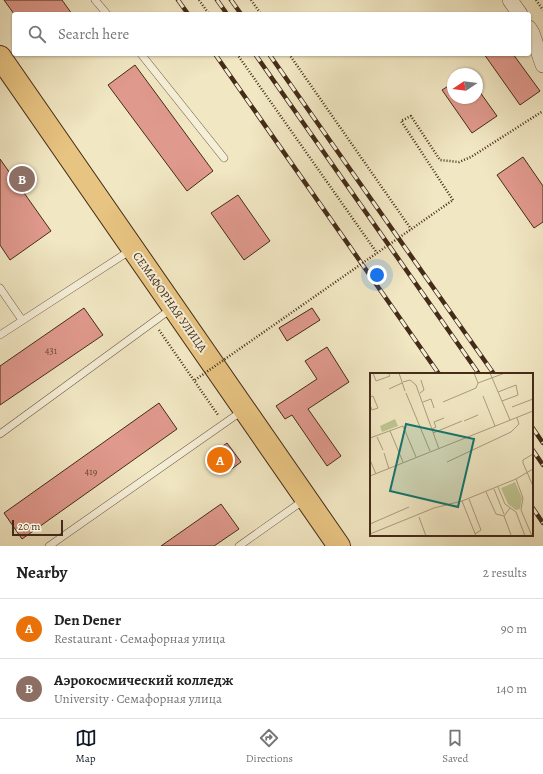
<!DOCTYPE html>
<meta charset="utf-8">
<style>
:root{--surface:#fff;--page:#f6f6f6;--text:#222;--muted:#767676;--line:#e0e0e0;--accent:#111827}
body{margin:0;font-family:Alegreya,serif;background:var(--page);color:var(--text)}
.compass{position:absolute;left:447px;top:68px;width:36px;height:36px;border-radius:50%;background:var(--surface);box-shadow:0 1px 3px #0004;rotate:257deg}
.scale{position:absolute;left:12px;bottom:10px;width:51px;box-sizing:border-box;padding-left:4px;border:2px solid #442c18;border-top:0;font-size:11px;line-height:14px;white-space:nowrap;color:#442c18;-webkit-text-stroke:3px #f6efd8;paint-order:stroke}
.you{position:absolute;left:377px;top:275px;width:14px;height:14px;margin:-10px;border:3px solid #fff;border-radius:50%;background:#1a73e8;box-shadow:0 0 0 6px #1a73e833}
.badge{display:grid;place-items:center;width:26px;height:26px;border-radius:50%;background:var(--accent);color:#fff;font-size:13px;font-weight:700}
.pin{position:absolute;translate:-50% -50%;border:2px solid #fff;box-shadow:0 1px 4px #0006}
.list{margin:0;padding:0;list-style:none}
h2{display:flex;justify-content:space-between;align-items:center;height:52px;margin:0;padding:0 16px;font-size:17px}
h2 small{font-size:13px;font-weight:400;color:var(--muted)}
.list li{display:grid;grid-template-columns:26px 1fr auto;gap:12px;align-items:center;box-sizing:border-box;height:60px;padding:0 16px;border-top:1px solid var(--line)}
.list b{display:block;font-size:15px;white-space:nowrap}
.list p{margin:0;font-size:13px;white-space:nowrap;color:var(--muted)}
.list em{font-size:13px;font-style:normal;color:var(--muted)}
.icon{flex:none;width:22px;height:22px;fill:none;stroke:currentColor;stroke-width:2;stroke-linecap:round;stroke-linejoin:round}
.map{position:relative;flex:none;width:543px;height:546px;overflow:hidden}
.search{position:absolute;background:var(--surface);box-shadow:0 1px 3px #0004;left:12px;right:12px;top:12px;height:44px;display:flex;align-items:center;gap:10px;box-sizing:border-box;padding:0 14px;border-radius:4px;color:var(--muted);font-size:15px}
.sheet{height:172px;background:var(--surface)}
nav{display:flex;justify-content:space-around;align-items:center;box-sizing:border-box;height:56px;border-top:1px solid var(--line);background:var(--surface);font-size:11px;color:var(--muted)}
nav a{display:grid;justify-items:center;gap:2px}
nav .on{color:var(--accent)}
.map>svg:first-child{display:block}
.building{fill:#e0998d;stroke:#442c18}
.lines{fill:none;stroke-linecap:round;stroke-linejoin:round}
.lane-casing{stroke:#6f5b43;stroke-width:8}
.street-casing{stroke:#6f5b43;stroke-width:16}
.highway-casing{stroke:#442c18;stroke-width:24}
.path{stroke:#442c18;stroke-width:2.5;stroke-dasharray:1 2;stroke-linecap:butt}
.lane{stroke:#f6efd8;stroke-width:7}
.street{stroke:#f6efd8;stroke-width:15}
.highway{stroke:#e8c482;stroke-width:22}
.rail-casing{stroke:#442c18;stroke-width:4.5}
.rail{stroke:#f6efd8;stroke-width:3;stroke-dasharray:9;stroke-linecap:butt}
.path-bridge{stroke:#442c18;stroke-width:2.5;stroke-dasharray:1 2;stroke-linecap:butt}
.labels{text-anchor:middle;stroke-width:4;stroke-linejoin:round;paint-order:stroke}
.number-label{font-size:10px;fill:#6b4735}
.street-label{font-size:12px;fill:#442c18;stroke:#f6efd8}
.inset-road{fill:none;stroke:#ac9c7f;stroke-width:1}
.view{fill:#0f766e;fill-opacity:0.15;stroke:#0f766e;stroke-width:2}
.inset-edge{fill:none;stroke:#442c18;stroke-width:2}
</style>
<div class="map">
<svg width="543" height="546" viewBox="0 0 543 546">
<rect width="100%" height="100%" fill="#f1e7c3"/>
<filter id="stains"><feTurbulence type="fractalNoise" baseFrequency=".005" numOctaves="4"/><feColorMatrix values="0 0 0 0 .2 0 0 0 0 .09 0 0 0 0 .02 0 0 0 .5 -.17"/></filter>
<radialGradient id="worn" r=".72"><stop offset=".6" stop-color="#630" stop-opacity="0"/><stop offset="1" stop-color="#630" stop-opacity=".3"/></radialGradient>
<!-- building -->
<g class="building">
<path d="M4,0H62L72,14H14Z"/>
<path d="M484,54H513L540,91L520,105Z"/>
<path d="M135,65L213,171L187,191L108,85Z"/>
<path d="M453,83V98H477V88L497,116L472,133L442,90Z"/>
<path d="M523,157L543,186V222L534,228L497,175Z"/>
<path d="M0,159L51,231L10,260L0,245Z"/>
<path d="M238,195L270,241L244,260L211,213Z"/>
<path d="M84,308L103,335L0,405V366Z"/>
<path d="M312,308L320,320L287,341L279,328Z"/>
<path d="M327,347L349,382L308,409L341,456L327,466L292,415L285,419L276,406L317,379L305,361Z"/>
<path d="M159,403L177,429L22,539L4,513Z"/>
<path d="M227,443L241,462L229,471L216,451Z"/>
<path d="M221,504L239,529L214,546H161Z"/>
</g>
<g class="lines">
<!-- lane casing -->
<g class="lane-casing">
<g id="lane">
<path d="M95,0L107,14"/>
<path d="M141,54L224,158"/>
<path d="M0,288L22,320"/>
<path d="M0,335L131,250"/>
<path d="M0,434L171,309"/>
<path d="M49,546L242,411"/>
<path d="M239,546L304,500"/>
</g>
</g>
<!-- street casing -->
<g class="street-casing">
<g id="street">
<path d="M510,0L520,14"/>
<path d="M529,28L532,33L543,65"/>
</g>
</g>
<!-- highway casing -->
<g class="highway-casing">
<path id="highway" d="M0,57L339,546"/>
</g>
<!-- path -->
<g class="path">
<path d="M199,0L209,14"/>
<path d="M251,0L261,14"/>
<path d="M536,0L543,10"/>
<path d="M237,54L377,253"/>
<path d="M289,54L411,229"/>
<path d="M453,200L401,121L411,116L440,160L459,162L471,157L543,111"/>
<path d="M159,330L218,415"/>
</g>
<!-- lane -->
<use href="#lane" class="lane"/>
<!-- street -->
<use href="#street" class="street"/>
<!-- highway -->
<use href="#highway" class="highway"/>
<!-- rail casing -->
<g class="rail-casing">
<g id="rail">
<path d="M178,0L188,14"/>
<path d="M217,0L227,14"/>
<path d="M231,0L241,14"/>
<path d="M215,54L439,374"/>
<path d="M255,54L479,374"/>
<path d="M269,54L494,374"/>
<path d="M532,427L543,443"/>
<path d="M532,449L543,465"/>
<path d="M532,507L543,523"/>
</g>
</g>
<!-- rail -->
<use href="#rail" class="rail"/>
<!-- path-bridge -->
<path class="path-bridge" d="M195,380L453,200"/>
</g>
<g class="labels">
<!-- number labels -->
<g class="number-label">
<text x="51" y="354">431</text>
<text x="91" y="475">419</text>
</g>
<!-- street labels -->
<g class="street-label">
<text transform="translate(170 302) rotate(55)" y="4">СЕМАФОРНАЯ УЛИЦА</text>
</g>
</g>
<!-- overview -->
<g transform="translate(370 373)">
<rect width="163" height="163" fill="#f1e7c3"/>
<path d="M25,46L28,53L12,59L10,53ZM145,109L152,125L150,136L146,137L138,131L131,115Z" fill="#bec491"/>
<path class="inset-road" d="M3,0L6,8L20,3L18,0M29,0L35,18M104,0L108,10L135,0M120,0L140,47M33,9L40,7L46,12L69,76M19,16L32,10M128,19L146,12L148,22L132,28M36,20L60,78M50,20L54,17L51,7M113,23L125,53M0,24L3,23L8,35L2,37L0,32M53,29L61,26L64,35M73,29L106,15L108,10M142,34L163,26M94,48L108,42M62,56L66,54L64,49L74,45M20,58L33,89M63,60L92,48M7,64L13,77M0,65L33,53L46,84M14,80L19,96M163,81L153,87V90L163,113M0,87L6,101M77,89L141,59L149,51L147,45M0,103L163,38M146,106L153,125L151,137L162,163M128,114L135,131L146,139L155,163M124,116L134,141M116,119L126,141L134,143M99,126L111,157L105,161M92,128L106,163M49,144L56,163M0,151L39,134M0,161L64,135L92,128L146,106L163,96M138,163L141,162L134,143L140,135"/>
<path class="view" d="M36,51L104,66L88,134L20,118Z"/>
<rect width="163" height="163" class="inset-edge"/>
</g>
<rect width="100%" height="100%" filter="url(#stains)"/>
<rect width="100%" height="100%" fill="url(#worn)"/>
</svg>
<svg class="compass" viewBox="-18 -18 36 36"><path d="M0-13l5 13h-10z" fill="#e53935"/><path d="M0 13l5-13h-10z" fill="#767676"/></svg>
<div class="scale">20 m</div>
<div class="you"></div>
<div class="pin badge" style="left:220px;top:460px;background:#e8710a">A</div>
<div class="pin badge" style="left:22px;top:179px;background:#8d6e63">B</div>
<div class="search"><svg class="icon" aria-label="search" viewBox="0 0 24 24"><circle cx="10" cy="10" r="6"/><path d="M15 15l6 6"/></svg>Search here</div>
</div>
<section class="sheet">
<h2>Nearby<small>2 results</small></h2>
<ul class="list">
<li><span class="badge" style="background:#e8710a">A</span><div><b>Den Dener</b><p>Restaurant · Семафорная улица</p></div><em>90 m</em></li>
<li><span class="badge" style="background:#8d6e63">B</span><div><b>Аэрокосмический колледж</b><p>University · Семафорная улица</p></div><em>140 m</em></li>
</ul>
</section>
<nav>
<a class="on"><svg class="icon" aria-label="map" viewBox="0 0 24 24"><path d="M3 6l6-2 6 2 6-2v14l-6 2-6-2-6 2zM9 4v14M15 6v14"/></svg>Map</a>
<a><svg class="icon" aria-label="directions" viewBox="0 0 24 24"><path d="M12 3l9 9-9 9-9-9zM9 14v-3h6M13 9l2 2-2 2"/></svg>Directions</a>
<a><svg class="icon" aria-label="saved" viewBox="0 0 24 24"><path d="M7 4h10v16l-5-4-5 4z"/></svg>Saved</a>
</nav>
